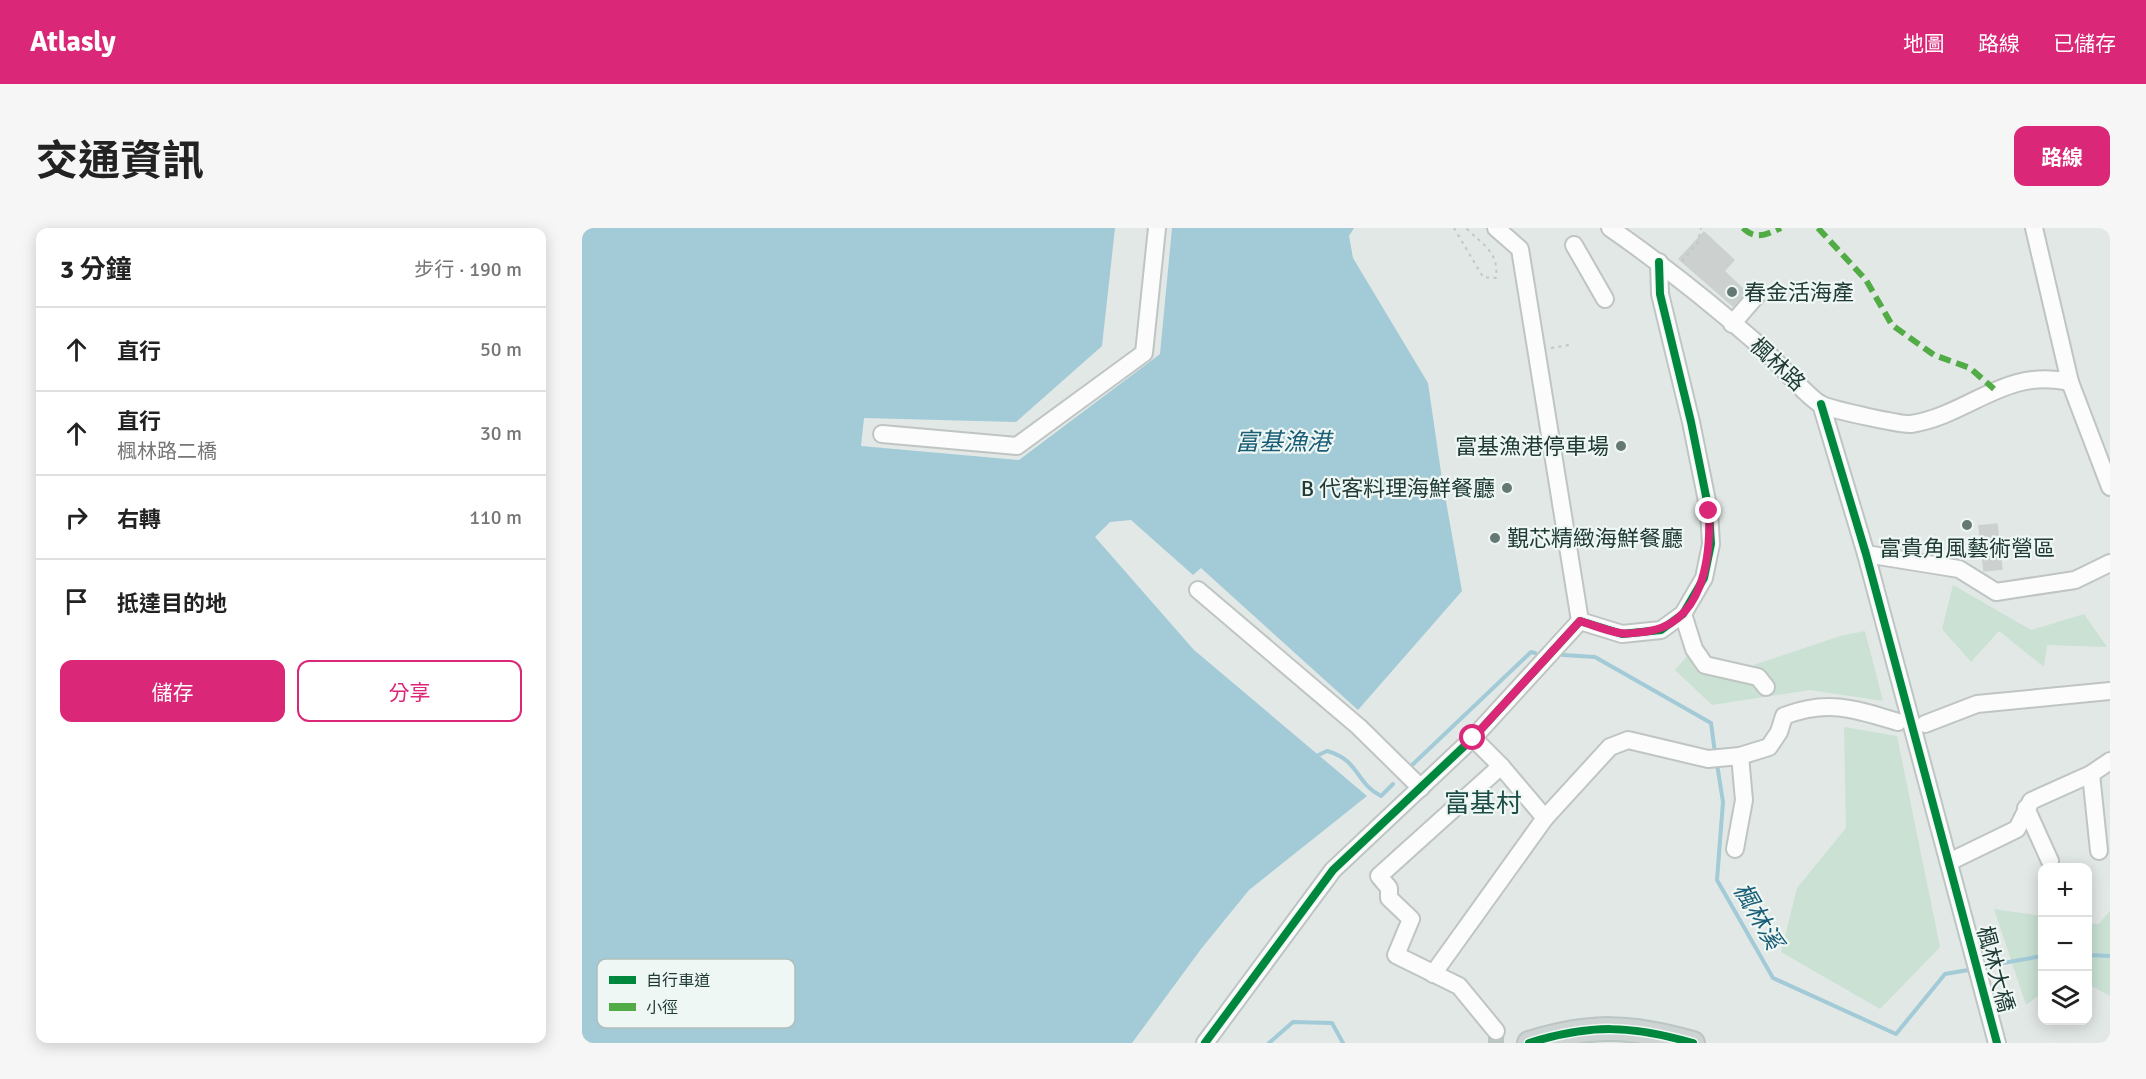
<!DOCTYPE html>
<html lang="zh-TW">
<meta charset="utf-8">
<style>
:root{--surface:#fff;--page:#f6f6f6;--text:#222;--muted:#767676;--line:#e0e0e0;--accent:#db2777}
body{margin:0;font-family:Signika,"Noto Sans TC",sans-serif;background:var(--page);color:var(--text)}
.controls{position:absolute;right:18px;bottom:18px;display:grid;overflow:hidden;border-radius:12px;box-shadow:0 3px 15px #0003}
.controls button{width:54px;height:54px;display:grid;place-items:center;padding:0;border:0;border-bottom:2px solid var(--line);background:var(--surface);color:var(--text);font:30px sans-serif}
.stop{position:absolute;width:18px;height:18px;margin:-14px;border:4px solid #db2777;border-radius:50%;background:#fff}
.stop.end{background:#db2777;border-color:#fff;box-shadow:0 2px 6px #0008}
.list{margin:0;padding:0;list-style:none}
h2{display:flex;justify-content:space-between;align-items:center;height:78px;margin:0;padding:0 24px;font-size:26px}
h2 small{font-size:20px;font-weight:400;color:var(--muted)}
.list li{display:grid;grid-template-columns:39px 1fr auto;gap:18px;align-items:center;box-sizing:border-box;height:84px;padding:0 24px;border-top:2px solid var(--line)}
.list b{display:block;font-size:22px;white-space:nowrap}
.list p{margin:0;font-size:20px;white-space:nowrap;color:var(--muted)}
.list em{font-size:20px;font-style:normal;color:var(--muted)}
.actions{display:flex;gap:12px;padding:18px 24px}
.actions a{flex:1;padding:14px 0;border:2px solid var(--accent);border-radius:12px;text-align:center;font-size:21px;color:var(--accent)}
.actions .main{background:var(--accent);color:#fff}
.icon{flex:none;width:33px;height:33px;fill:none;stroke:currentColor;stroke-width:2;stroke-linecap:round;stroke-linejoin:round}
.map{position:relative;flex:none;width:1528px;height:815px;overflow:hidden;border-radius:12px}
header{display:flex;align-items:center;gap:36px;box-sizing:border-box;height:84px;padding:0 30px;background:var(--accent);color:#fff}
header strong{font-size:28px}
nav{display:flex;gap:33px;margin-inline-start:auto;font-size:21px}
.intro{display:flex;align-items:center;justify-content:space-between;box-sizing:border-box;height:144px;padding:0 36px}
h1{margin:0;font-size:42px}
.button{padding:15px 27px;border-radius:12px;background:var(--accent);color:#fff;font-size:21px;font-weight:700}
main{display:flex;gap:36px;padding:0 36px}
aside{flex:1;background:var(--surface);border-radius:12px;box-shadow:0 3px 15px #0003}
.map>svg:first-child{display:block}
.green{fill:#cae1d4}
.water{fill:#a2cad7}
.lines{fill:none;stroke-linecap:round;stroke-linejoin:round}
.stream{stroke:#a2cad7;stroke-width:4}
.building{fill:#ccd1d0;stroke:#cbd1cf;stroke-width:1.5}
.minor-tunnel{stroke:#bbc5c3;stroke-width:16;stroke-dasharray:16 8;stroke-linecap:butt}
.minor-casing{stroke:#bfc5c3;stroke-width:20}
.major-casing{stroke:#bbc5c3;stroke-width:26}
.path{stroke:#bfc8c6;stroke-width:2;stroke-dasharray:3 4.5;stroke-linecap:butt}
.minor{stroke:#fbfcfb;stroke-width:16}
.major{stroke:#cdd4d3;stroke-width:22}
.quiet{stroke:#52ac45;stroke-width:6;stroke-dasharray:12 6;stroke-linecap:butt}
.cycleway-casing{stroke:#eff7f4;stroke-width:11}
.cycleway{stroke:#00873e;stroke-width:8}
.route{stroke:#db2777;stroke-width:8}
.poi-dot{fill:#647874;stroke:#eff7f4;stroke-width:2}
.labels{text-anchor:middle;stroke-width:4.5;stroke-linejoin:round;paint-order:stroke}
.poi-label{font-size:22px;fill:#203b36;stroke:#eff7f4;text-anchor:start}
.street-label{font-size:22px;fill:#203b36;stroke:#eff7f4}
.water-label{font-size:24px;font-style:italic;fill:#1a5d77;stroke:#eff7f4}
.quarter-label{font-size:26px;fill:#1c4d46;stroke:#eff7f4}
.key{fill:#eff7f4;stroke:#b1bfbb;stroke-width:1.5}
.key-label{font-size:16px;fill:#203b36}
</style>
<header>
<strong>Atlasly</strong>
<nav><a>地圖</a><a>路線</a><a>已儲存</a></nav>
</header>
<div class="intro"><h1>交通資訊</h1><a class="button">路線</a></div>
<main>
<aside>
<h2>3 分鐘<small>步行 · 190 m</small></h2>
<ul class="list">
<li><svg class="icon" aria-label="ahead" viewBox="0 0 24 24"><path d="M12 20V5M6 11l6-6 6 6"/></svg><div><b>直行</b></div><em>50 m</em></li>
<li><svg class="icon" aria-label="ahead" viewBox="0 0 24 24"><path d="M12 20V5M6 11l6-6 6 6"/></svg><div><b>直行</b><p>楓林路二橋</p></div><em>30 m</em></li>
<li><svg class="icon" aria-label="right" viewBox="0 0 24 24"><path d="M7 20v-9h11M14 6l5 5-5 5"/></svg><div><b>右轉</b></div><em>110 m</em></li>
<li><svg class="icon" aria-label="arrive" viewBox="0 0 24 24"><path d="M6 21V4h12l-3 4 3 4H6"/></svg><div><b>抵達目的地</b></div></li>
</ul>
<div class="actions"><a class="main">儲存</a><a>分享</a></div>
</aside>
<div class="map">
<svg width="1528" height="815" viewBox="0 0 1528 815">
<rect width="100%" height="100%" fill="#e2e8e6"/>
<!-- green -->
<g class="green">
<path d="M1371,357L1449,402L1502,386L1525,419L1465,417L1462,439L1417,403L1389,434L1360,401Z"/>
<path d="M1283,403L1301,473L1228,462L1130,477L1093,442L1106,427L1160,441L1258,408Z"/>
<path d="M1262,499L1315,508L1358,719L1298,781L1199,724L1215,660L1264,600Z"/>
<path d="M1412,681L1460,688V765L1444,777Z"/>
<path d="M1528,683V768L1506,756V695L1517,696Z"/>
</g>
<!-- water -->
<path class="water" d="M0,0H533L520,118L434,194L282,190L279,218L437,232L578,126L590,0H772L767,8L771,30L846,155L860,251L880,363L776,482L619,340L611,347L549,292L528,294L513,309L612,422L785,568L667,662L619,721L550,815H0Z"/>
<g class="lines">
<!-- stream -->
<g class="stream">
<path d="M981,427L1013,429L1129,495L1133,525"/>
<path d="M732,529L745,523C778,532 773,555 799,568L811,556"/>
<path d="M1135,536L1141,574L1135,652L1191,750L1314,806L1363,746L1392,741"/>
<path d="M828,539L949,424L953,425"/>
<path d="M1506,727L1528,728"/>
<path d="M1399,739L1460,728"/>
<path d="M687,815L711,794L750,795L761,815"/>
</g>
</g>
<!-- building -->
<g class="building">
<path d="M1122,4L1152,32L1142,43L1164,64L1151,78L1097,31Z"/>
<path d="M1415,296L1420,341L1402,343L1397,298Z"/>
</g>
<g class="lines">
<!-- minor-tunnel -->
<path class="minor-tunnel" d="M914,803V815"/>
<!-- minor casing -->
<g class="minor-casing">
<g id="minor">
<path d="M914,0L938,21L998,393"/>
<path d="M1028,0C1080,36 1130,76 1178,118C1192,130 1227,171 1240,177C1252,182 1319,197 1329,196C1387,187 1423,139 1488,154L1528,259"/>
<path d="M1452,0L1488,154"/>
<path d="M992,17L1023,71"/>
<path d="M1150,96L1175,67"/>
<path d="M1239,176L1284,326L1415,815"/>
<path d="M300,206L435,218L562,125L575,0"/>
<path d="M1284,326L1377,341L1414,364L1493,352L1528,335"/>
<path d="M616,362L777,499L839,560"/>
<path d="M1101,386L1112,421L1123,437L1176,449L1184,459"/>
<path d="M998,393L1040,406L1079,402L1101,386L1122,350L1129,316L1127,283L1109,194L1078,66L1077,34"/>
<path d="M1343,496L1395,476L1528,463"/>
<path d="M891,510L919,538L963,590"/>
<path d="M1509,546L1517,623"/>
<path d="M1444,580L1468,633"/>
<path d="M1153,621L1162,572L1158,528"/>
<path d="M1367,634L1435,601L1449,573L1509,546L1528,533"/>
<path d="M851,746L963,590L1028,519L1046,512L1126,531L1158,528L1187,519L1197,504L1202,488C1246,471 1273,481 1316,494"/>
<path d="M914,803L877,758L814,727L829,691L807,670V660L797,648L919,538"/>
<path d="M623,815L751,642L891,510L998,393"/>
</g>
</g>
<!-- major casing -->
<g class="major-casing">
<path id="major" d="M947,815C1009,796 1048,797 1111,815"/>
</g>
<!-- path -->
<g class="path">
<path d="M872,0L901,49L914,50C917,24 901,17 884,0"/>
<path d="M1100,33L1116,14L1119,0"/>
<path d="M969,120L987,117"/>
</g>
<!-- minor -->
<use href="#minor" class="minor"/>
<!-- major -->
<use href="#major" class="major"/>
<!-- quiet -->
<g class="quiet">
<path d="M1161,0C1174,13 1185,6 1199,0"/>
<path d="M1236,0L1284,52L1310,97L1352,127L1388,140L1412,161"/>
</g>
<!-- cycleway casing -->
<g class="cycleway-casing">
<g id="cycleway">
<path d="M1239,176L1284,326L1415,815"/>
<path d="M623,815L751,642L891,510L998,393L1040,406L1079,402L1101,386L1122,350L1129,316L1127,283L1109,194L1078,66L1077,34"/>
<path d="M947,815C1009,796 1048,797 1111,815"/>
</g>
</g>
<!-- cycleway -->
<use href="#cycleway" class="cycleway"/>
</g>
<g class="lines">
<!-- route -->
<path class="route" d="M891,510L998,393C1011,397 1025,403 1038,405C1046,407 1054,404 1062,404C1121,397 1129,331 1127,283"/>
</g>
<!-- markers -->
<g class="poi-dot">
<circle cx="1150" cy="64" r="6"/>
<circle cx="1039" cy="218" r="6"/>
<circle cx="925" cy="260" r="6"/>
<circle cx="1385" cy="297" r="6"/>
<circle cx="913" cy="310" r="6"/>
</g>
<g class="labels">
<!-- poi labels -->
<g class="poi-label">
<text x="1162" y="72">春金活海產</text>
<text x="1027" y="226" text-anchor="end">富基漁港停車場</text>
<text x="913" y="268" text-anchor="end">B 代客料理海鮮餐廳</text>
<text x="925" y="318">覲芯精緻海鮮餐廳</text>
<text x="1385" y="328" text-anchor="middle">富貴角風藝術營區</text>
</g>
<!-- street labels -->
<g class="street-label">
<text transform="translate(1196 136) rotate(43)" y="8">楓林路</text>
<text transform="translate(1414 741) rotate(75)" y="8">楓林大橋</text>
</g>
<!-- water labels -->
<g class="water-label">
<text x="701" y="222">富基漁港</text>
<text transform="translate(1176 688) rotate(60)" y="8">楓林溪</text>
</g>
<!-- quarter labels -->
<g class="quarter-label">
<text x="901" y="584">富基村</text>
</g>
</g>
<!-- legend -->
<rect x="15" y="731" width="198" height="69" rx="9" class="key"/>
<rect x="27" y="748" width="27" height="8" fill="#00873e"/>
<rect x="27" y="775" width="27" height="8" fill="#52ac45"/>
<g class="key-label">
<text x="64" y="758">自行車道</text>
<text x="64" y="785">小徑</text>
</g>
</svg>
<div class="controls">
<button>+</button>
<button>−</button>
<button><svg class="icon" aria-label="layers" viewBox="0 0 24 24"><path d="M12 4l9 5-9 5-9-5zM3 14l9 5 9-5"/></svg></button>
</div>
<div class="stop" style="left:891px;top:510px"></div>
<div class="stop end" style="left:1127px;top:283px"></div>
</div>
</main>
